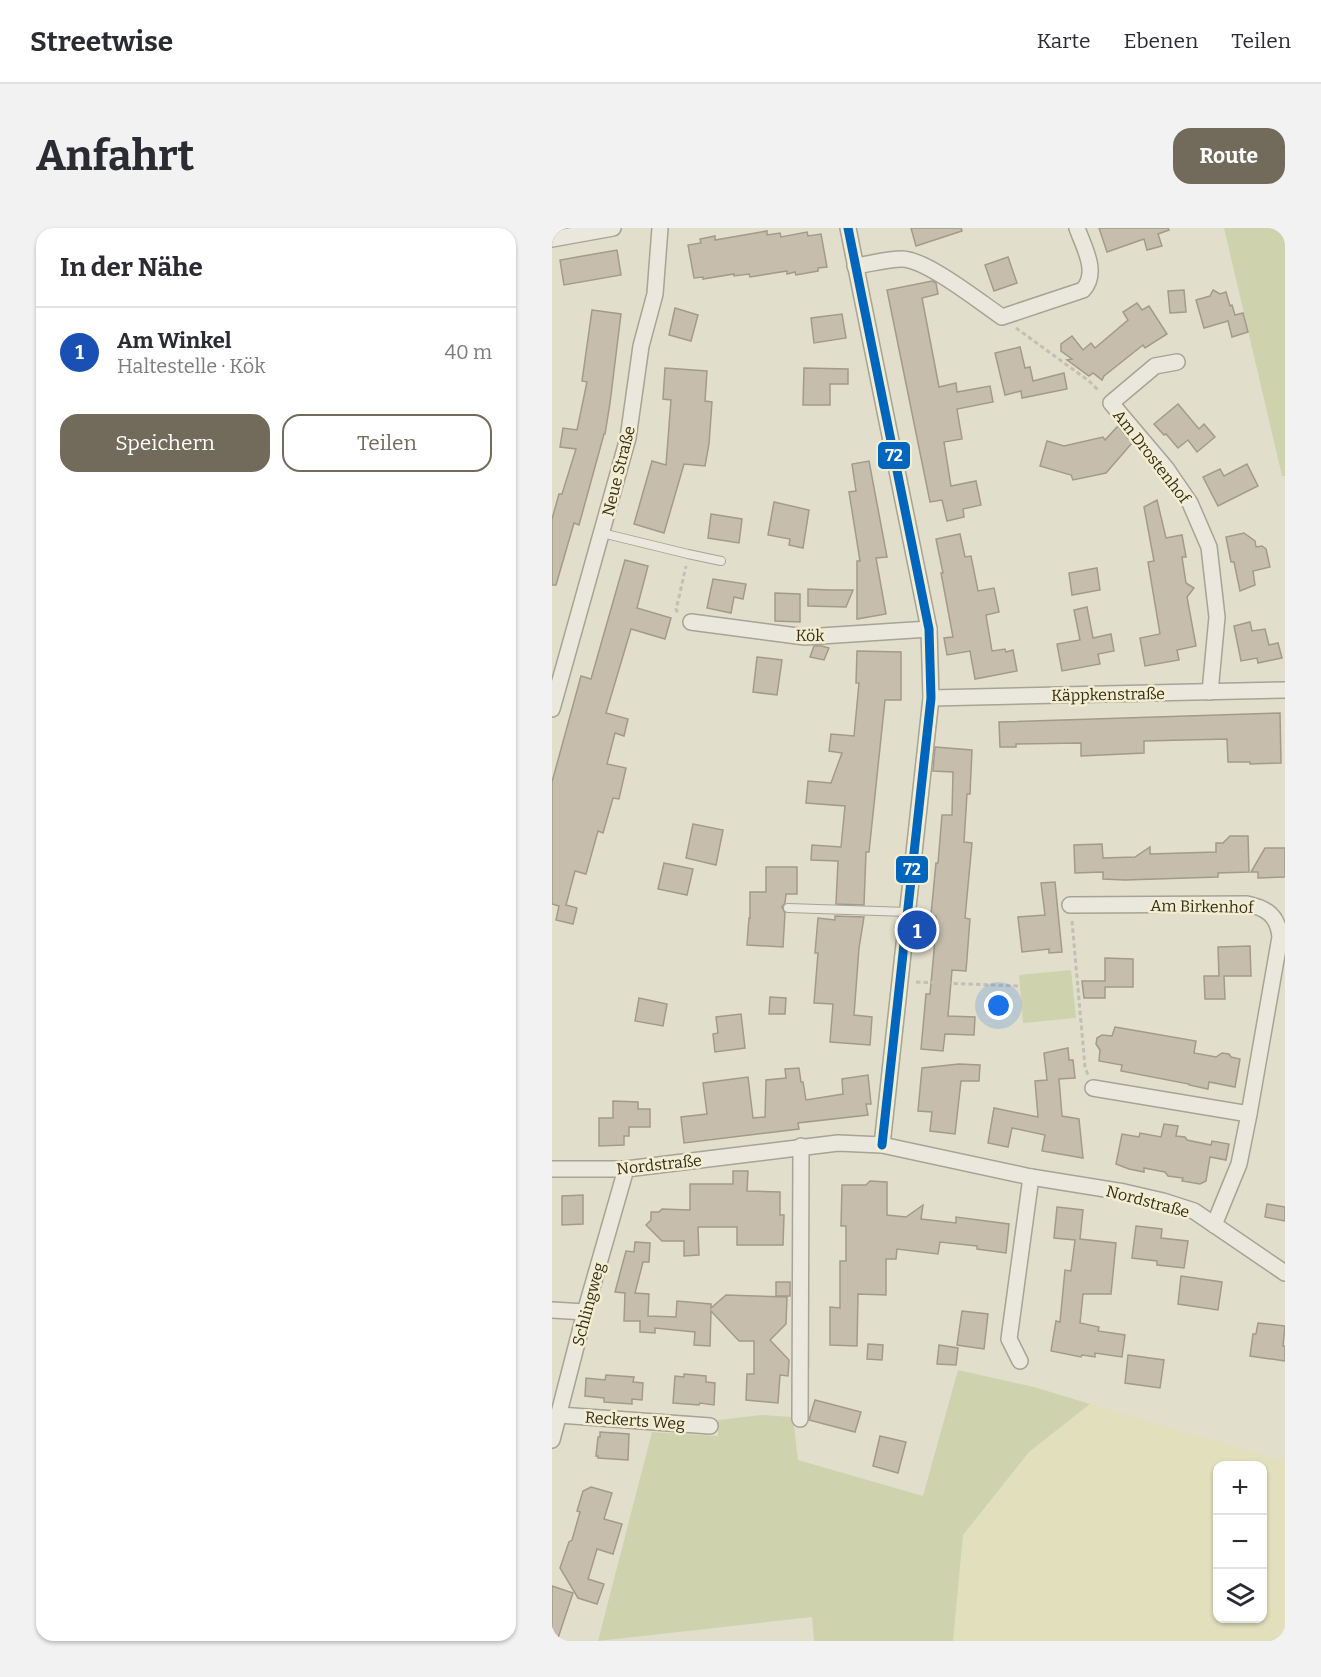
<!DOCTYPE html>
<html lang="de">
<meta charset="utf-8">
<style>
:root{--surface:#fff;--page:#f2f2f3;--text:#2b2b33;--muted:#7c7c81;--line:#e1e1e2;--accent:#726a5a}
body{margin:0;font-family:Bitter,serif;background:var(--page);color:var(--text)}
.controls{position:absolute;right:18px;bottom:18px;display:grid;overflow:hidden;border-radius:12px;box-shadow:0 2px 4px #0004}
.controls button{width:54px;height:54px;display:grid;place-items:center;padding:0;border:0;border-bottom:2px solid var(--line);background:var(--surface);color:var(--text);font:30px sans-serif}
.you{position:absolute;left:447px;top:778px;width:21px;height:21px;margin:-15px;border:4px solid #fff;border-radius:50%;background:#1a73e8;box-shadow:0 0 0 9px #1a73e833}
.badge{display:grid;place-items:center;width:39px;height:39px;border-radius:50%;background:var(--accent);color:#fff;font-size:20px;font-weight:700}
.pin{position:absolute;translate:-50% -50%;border:3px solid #fff;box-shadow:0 2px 6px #0006}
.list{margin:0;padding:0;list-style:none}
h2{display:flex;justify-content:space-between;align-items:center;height:78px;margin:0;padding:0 24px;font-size:26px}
h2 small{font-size:20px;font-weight:400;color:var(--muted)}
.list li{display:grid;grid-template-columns:39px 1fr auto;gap:18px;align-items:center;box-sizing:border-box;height:90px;padding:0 24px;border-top:2px solid var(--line)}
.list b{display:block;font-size:22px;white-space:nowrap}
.list p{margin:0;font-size:20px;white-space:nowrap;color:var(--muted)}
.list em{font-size:20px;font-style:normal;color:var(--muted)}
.actions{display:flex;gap:12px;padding:18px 24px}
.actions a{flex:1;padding:14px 0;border:2px solid var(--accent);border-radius:18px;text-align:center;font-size:21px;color:var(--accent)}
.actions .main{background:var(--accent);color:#fff}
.icon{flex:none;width:33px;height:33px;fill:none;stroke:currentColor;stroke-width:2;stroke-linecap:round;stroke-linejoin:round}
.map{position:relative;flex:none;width:733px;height:1413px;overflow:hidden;border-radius:18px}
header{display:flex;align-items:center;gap:36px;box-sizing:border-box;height:84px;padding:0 30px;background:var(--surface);border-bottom:2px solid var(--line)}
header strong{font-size:28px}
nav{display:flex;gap:33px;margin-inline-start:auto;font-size:21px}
.intro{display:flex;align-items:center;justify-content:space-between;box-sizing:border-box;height:144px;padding:0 36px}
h1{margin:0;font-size:42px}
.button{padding:15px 27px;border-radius:18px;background:var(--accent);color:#fff;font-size:21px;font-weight:700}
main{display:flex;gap:36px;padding:0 36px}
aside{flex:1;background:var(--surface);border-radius:18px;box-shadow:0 2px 4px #0004}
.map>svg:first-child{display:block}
.farmland{fill:#e2dfbc;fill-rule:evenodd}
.green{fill:#ced3ae}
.building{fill:#c6bdad;stroke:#a29a8b;stroke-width:1.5}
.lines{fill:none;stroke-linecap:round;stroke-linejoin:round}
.lane-casing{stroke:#a7a395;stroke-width:10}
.street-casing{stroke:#a7a395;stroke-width:18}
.path{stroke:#c3bfb4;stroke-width:3;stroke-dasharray:4.5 3;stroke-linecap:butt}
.lane{stroke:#eae8dd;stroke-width:8}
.street{stroke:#eae8dd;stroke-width:15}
.bus-1-casing{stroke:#f4eed1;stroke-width:14}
.bus-1{stroke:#0065bd;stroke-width:9}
.labels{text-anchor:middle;stroke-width:5;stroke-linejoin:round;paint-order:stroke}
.street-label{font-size:16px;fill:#362c1d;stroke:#f4eed1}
.line-badge{stroke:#f4eed1;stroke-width:2}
.badge-label{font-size:16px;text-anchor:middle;font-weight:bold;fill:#fff}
</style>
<header>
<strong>Streetwise</strong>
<nav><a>Karte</a><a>Ebenen</a><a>Teilen</a></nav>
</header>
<div class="intro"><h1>Anfahrt</h1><a class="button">Route</a></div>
<main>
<aside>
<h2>In der Nähe<small></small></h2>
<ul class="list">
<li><span class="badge" style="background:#1a4fb4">1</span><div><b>Am Winkel</b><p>Haltestelle · Kök</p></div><em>40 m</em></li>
</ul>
<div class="actions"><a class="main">Speichern</a><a>Teilen</a></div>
</aside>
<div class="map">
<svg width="733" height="1413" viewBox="0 0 733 1413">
<rect width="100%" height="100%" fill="#e2decc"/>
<!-- farmland -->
<path class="farmland" d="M538,1176L733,1233V1413H401L411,1307L477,1224ZM666,1238H710V1390H666Z"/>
<!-- green -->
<g class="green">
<path d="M672,0H733V248H730Z"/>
<path d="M519,742L524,790L471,795L467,747Z"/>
<path d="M406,1142L482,1159L538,1176L477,1224L411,1307L401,1413H262L260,1389L46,1413L100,1204L166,1208V1192L209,1187L241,1189L246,1232L371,1268Z"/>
</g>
<!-- building -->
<g class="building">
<path d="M359,0H409L410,3L364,18Z"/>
<path d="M547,0H616L617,2L606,6L610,18L595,22L592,11L555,24Z"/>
<path d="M215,3V7L228,5L229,9L255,4L256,8L269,6L275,39L266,40V43L244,47L243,44L235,46V43L198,49L197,46L182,48V46L151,51V49L142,50L136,17L149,15L148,11L163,8V12Z"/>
<path d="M65,22L69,47L12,57L8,32Z"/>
<path d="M456,29L465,55L442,63L433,37Z"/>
<path d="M380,53L384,55L386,66L370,70L387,159L404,155L405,164L438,158L441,174L405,181L410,211L392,214L399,258L424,253L429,277L411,281L412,289L395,293L390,272L378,274L335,62Z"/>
<path d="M632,62L634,84L618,85L616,63Z"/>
<path d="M661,62L668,66L674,64L678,78L680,77L683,87L691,85L696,104L680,109L676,93L652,100L644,72L658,68Z"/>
<path d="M585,75L590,82L597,78L615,106L593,120L591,117L552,148L550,152L541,145L537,148L515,132L520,131L509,123V116L520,108L531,122L539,115L543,120L576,92L571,84Z"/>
<path d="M123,80L146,87L139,113L117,107Z"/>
<path d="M40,82L69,86L58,175L53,206H52L27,297L22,295L4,357H0V291L7,266H10L24,221L8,219L11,200L25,202L35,154L30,153Z"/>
<path d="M290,86L294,110L262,115L259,90Z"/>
<path d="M468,119L473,140L478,139L481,153L512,145L515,161L470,170L469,163L453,167L443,125Z"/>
<path d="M113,140L155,143L153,173L160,174L157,216L153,238L132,236L112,305L82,296L100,233L114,237L119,172L111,171Z"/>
<path d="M252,140L296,141V156H278V177H251Z"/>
<path d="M626,176L647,201L652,196L663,209L645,224L636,212L626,220L614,206L612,207L602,196Z"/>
<path d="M566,198L580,215L554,245L521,252L519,247L488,238L495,213L512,218L551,209L553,212Z"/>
<path d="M317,233L335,329L324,330L334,386L305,391V333H308L297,264L304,263L300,236Z"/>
<path d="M695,236L706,258L666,278L651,249L668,241L672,248Z"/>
<path d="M605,272L614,310L630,307L634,329H630L634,355L642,360L635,369L644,418L625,422L627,432L593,438L588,410L608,406L596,334L602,333L592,279Z"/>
<path d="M222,274L257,282L251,320L237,317L238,311L216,307Z"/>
<path d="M159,286L190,291L187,315L156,310Z"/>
<path d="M692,305L703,313L704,319L710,318L714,321L718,339L701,343L703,357L688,363L682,334H679L674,309Z"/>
<path d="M408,306L413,329L419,328L426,363L442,360L447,384L434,387L440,423L453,421L454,424L461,422L465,443L423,451L418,423L395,427L392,410L401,409L389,345H391L384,311Z"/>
<path d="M73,332L96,338L85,380L119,390L113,411L79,401L54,485L76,491L72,508L63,505L55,536L74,540L67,571L61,570L51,605L46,603L34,646L23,643L14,677L25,680L21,696L4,692L7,678L0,676V554L29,448L39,451Z"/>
<path d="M545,340L548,362L520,367L517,345Z"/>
<path d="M161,351L194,356L191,371L182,369L179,385L155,380Z"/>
<path d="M256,361L278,362H301L294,379L256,378Z"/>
<path d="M223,365L248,366V394L223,393Z"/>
<path d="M535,379L541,410L559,406L562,423L546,426L548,436L510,443L505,416L528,412L522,382Z"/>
<path d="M698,394L700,403L713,401L717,417L726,415L730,430L706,435L705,430L689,433L682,398Z"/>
<path d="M262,418H270L277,420L272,432L258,429Z"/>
<path d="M305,423L349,424V472H333L317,624H314L312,677L284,676L286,633L259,632L260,617L289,619L293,578L254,575L256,553L279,555L290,525L277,523L279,506L302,508L307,455H304Z"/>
<path d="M205,429L230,432L225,467L201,464Z"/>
<path d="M728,485L729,535L698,536V534H676L675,511L592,513V525L529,528V515L464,516V519H448L447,494Z"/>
<path d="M383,519L420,522L418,566H415L412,614L420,615L413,690L418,691L414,743L400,742L396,788L423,789L422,807L393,806L391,823L369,821L374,766H378L382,723L384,688L379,687L384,635H386L390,587H400L401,544L381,543Z"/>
<path d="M141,596L171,602L164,637L134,630Z"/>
<path d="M678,608H696L697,644L666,645V649L573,652L551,651V644L523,645L522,617L550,616L551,630L583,629L598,619V626L664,624V615H671Z"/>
<path d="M713,620H733V649L706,650V644H699Z"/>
<path d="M112,635L141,641L135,667L106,661Z"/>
<path d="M214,639H245V666H234L233,675L230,679L233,685L231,719L195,717L197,690H198V664H214Z"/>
<path d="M503,654L510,724L497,725V721L470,724L466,689L493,687L489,655Z"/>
<path d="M283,688L312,689L307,720L302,787L320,789L318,817L278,814L281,776L262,775L266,725H263L266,690L283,692Z"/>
<path d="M698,718L699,748H672L673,771H653L652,748H667L666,719Z"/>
<path d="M553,730L581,731V759H553V770H532L530,753H553Z"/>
<path d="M218,769L234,770L233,786H217Z"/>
<path d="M87,770L115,776L111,798L83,793Z"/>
<path d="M189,786L193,820L163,824L161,806L166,805L164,789Z"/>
<path d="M563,799L644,813L642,825L664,829L670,825L677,826L679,829L688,831L683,859L657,854L656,861L637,857V856L569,843L570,837L547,833L548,822L544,816L545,810L550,807L560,808Z"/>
<path d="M516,820L517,832H521L523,850L507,851L510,888L527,891L531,930L490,923L493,907L460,900L456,919L436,915L442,880L486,889L483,853L495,852L492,825Z"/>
<path d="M407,836L428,837L427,853H409L403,906L378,903L380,884L366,883L370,840Z"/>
<path d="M247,840L249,854H251L254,872L291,866L290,851L316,847L319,876H314L316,887L246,895L247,901L132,915L129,889L155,886L151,855L196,849L201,890L213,889L214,852L234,850L233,841Z"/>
<path d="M61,873L86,874V881H98V899H77V908H72V917L47,918V890H61Z"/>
<path d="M612,896L626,898L624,908L633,909L635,912L659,917L660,913L677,916L674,932L658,929L654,953L648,956L630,953L631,950L616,948L613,944L592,940V944L577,941L564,936L570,906L587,909L588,905L609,909Z"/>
<path d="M181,943H196L195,963L228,964V987H232L231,1017H185V999H146L147,1027L132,1028V1013H110L94,997L99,992V984H107L110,981L138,982V956H181Z"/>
<path d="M318,953L335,954V987L354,989L371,977L369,991L404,995V989L457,996L454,1025L425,1021V1018L388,1014L386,1026L345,1021L344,1031H334V1067L306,1066L305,1118L278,1117V1079L288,1080V1033H294V998H289L290,957H314Z"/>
<path d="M31,967V996L10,997V968Z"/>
<path d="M715,976L733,979V993L713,989Z"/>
<path d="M505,979L531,982L528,1011L564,1015L559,1066H531L528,1095L547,1099L546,1103L573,1107L570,1129L543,1125V1129L530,1127L529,1129L499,1123L504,1093L508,1094L513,1042L519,1043L523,1012L502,1010Z"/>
<path d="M584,998L610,1001L609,1010L636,1013L632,1040L605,1037V1033L580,1030Z"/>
<path d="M83,1014L98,1015L97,1034H91L83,1065L97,1066L96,1088L124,1089L125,1073L159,1076V1080L174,1067L235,1069L234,1096L218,1112L237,1132L236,1148L228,1147L226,1175L194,1172L195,1146H202V1113H187L159,1083L158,1118L142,1117L143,1104L103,1100V1105L88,1104V1093H72L73,1065L63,1064L74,1023L82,1024Z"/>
<path d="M629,1048L670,1054L666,1082L626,1076Z"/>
<rect x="224" y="1054" width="14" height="14"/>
<path d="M410,1083L436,1086L432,1121L405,1117Z"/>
<path d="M706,1095L733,1098L731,1118H733V1133L698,1128L701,1106H704Z"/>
<path d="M316,1116L331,1117L330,1132L315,1131Z"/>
<path d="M387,1117L406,1120L404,1137L385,1136Z"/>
<path d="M576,1127L612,1132L608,1160L573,1155Z"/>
<path d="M132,1146L154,1148V1154L163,1155L162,1177L148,1175L147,1177L121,1175L123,1148L132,1149Z"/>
<path d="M54,1147L82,1149L81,1154L91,1155L90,1172L80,1171V1176L52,1174V1170L33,1168L34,1150L53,1152Z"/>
<path d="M263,1172L309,1184L303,1204L257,1192Z"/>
<path d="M48,1204L77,1206L76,1232L46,1230V1228H44L46,1209H48Z"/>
<path d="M328,1208L354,1214L346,1245L321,1238Z"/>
<path d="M39,1259L60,1265L52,1291L70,1296L61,1326L45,1321L40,1338L36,1351L52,1356L45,1376L26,1370L8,1340L17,1314L20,1312L28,1284L25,1283L31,1263Z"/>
<path d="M0,1358L21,1365L5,1413H0Z"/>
</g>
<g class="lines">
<!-- lane casing -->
<g class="lane-casing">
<g id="lane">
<path d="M50,305L136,326L169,333"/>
<path d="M236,680L356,684"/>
</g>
</g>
<!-- street casing -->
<g class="street-casing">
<g id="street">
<path d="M296,0L377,401L379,470L330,917"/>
<path d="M0,11L61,0"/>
<path d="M303,38C318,36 335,31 350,31C374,31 428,74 450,89L531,62C547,44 532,20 525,0"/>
<path d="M625,134L603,138L559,175L614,240L638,275L657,319L665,389L658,464"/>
<path d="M139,394L253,409L377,401"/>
<path d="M379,470L733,462"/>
<path d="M0,481L76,210L89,118L103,66L108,0"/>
<path d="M518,677L695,676C715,680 726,688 728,709L697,886L687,936L662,997"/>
<path d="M541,860L697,886"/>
<path d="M0,941H74L286,915L330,917L479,949L572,964L611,973L642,983L733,1045"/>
<path d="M0,1082L33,1084"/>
<path d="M468,1133L457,1111L479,949"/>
<path d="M7,1187L158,1198"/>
<path d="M248,1191L249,918"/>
<path d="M0,1212L33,1084L74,941"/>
</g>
</g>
<!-- path -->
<g class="path">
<path d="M464,100L537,153L547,163"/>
<path d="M126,384L124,382L134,338"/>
<path d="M520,693L533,839L536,847"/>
<path d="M364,754L467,758"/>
</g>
<!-- lane -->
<use href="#lane" class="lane"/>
<!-- street -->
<use href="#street" class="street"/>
<!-- bus-1 casing -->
<g class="bus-1-casing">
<path id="bus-1" d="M296,0L377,401L379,470L330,917"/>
</g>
<!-- bus-1 -->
<use href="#bus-1" class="bus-1"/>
</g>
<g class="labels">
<!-- street labels -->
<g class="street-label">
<text transform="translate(600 228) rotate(52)" y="6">Am Drostenhof</text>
<text transform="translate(66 243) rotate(-76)" y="6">Neue Straße</text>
<text transform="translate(258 407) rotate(1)" y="6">Kök</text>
<text transform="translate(556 466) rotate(-1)" y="6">Käppkenstraße</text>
<text transform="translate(650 678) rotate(1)" y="6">Am Birkenhof</text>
<text transform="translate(107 936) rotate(-6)" y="6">Nordstraße</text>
<text transform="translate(596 973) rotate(15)" y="6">Nordstraße</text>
<text transform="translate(36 1076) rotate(-75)" y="6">Schlingweg</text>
<text transform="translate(83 1192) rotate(4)" y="6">Reckerts Weg</text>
</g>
</g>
<g class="line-badge">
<rect x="325" y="213" width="34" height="29" rx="6" fill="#0065bd"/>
<rect x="343" y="627" width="34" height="29" rx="6" fill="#0065bd"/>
</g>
<g class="badge-label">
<text x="342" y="233">72</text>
<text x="360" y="647">72</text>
</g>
</svg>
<div class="controls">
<button>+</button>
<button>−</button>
<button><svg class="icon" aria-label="layers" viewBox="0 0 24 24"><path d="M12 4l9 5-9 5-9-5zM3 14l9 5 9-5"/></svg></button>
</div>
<div class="you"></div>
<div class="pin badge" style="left:365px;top:702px;background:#1a4fb4">1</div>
</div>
</main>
